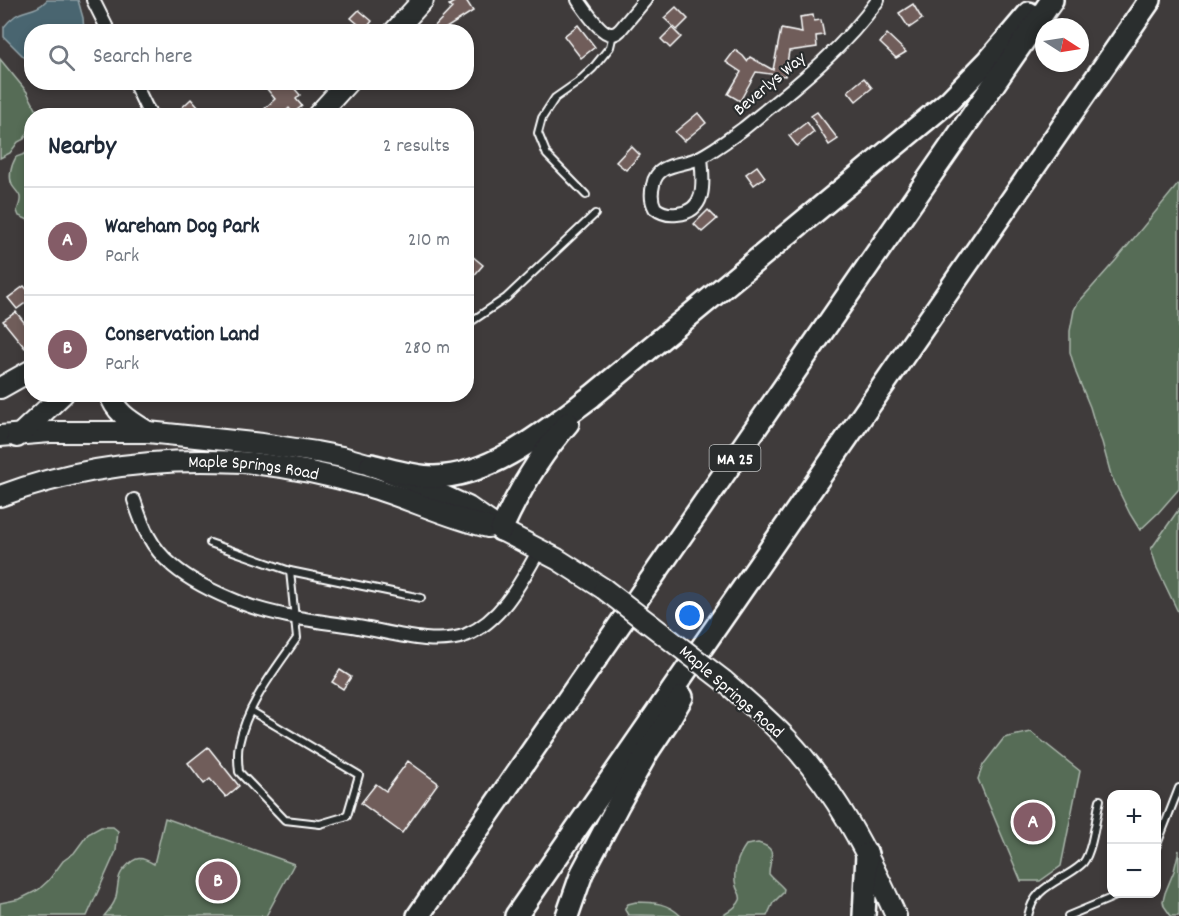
<!DOCTYPE html>
<meta charset="utf-8">
<style>
:root{--surface:#fff;--page:#f2f2f3;--text:#1f2937;--muted:#747a83;--line:#e0e1e3;--accent:#845c67}
body{margin:0;font-family:Dekko,sans-serif;background:var(--page);color:var(--text)}
.controls{position:absolute;right:18px;bottom:18px;display:grid;overflow:hidden;border-radius:12px;box-shadow:0 3px 9px #0003}
.controls button{width:54px;height:54px;display:grid;place-items:center;padding:0;border:0;border-bottom:2px solid var(--line);background:var(--surface);color:var(--text);font:30px sans-serif}
.compass{position:absolute;left:1035px;top:18px;width:54px;height:54px;border-radius:50%;background:var(--surface);box-shadow:0 3px 9px #0003;rotate:102deg}
.you{position:absolute;left:690px;top:616px;width:21px;height:21px;margin:-15px;border:4px solid #fff;border-radius:50%;background:#1a73e8;box-shadow:0 0 0 9px #1a73e833}
.badge{display:grid;place-items:center;width:39px;height:39px;border-radius:50%;background:var(--accent);color:#fff;font-size:20px;font-weight:700}
.pin{position:absolute;translate:-50% -50%;border:3px solid #fff;box-shadow:0 2px 6px #0006}
.list{margin:0;padding:0;list-style:none}
h2{display:flex;justify-content:space-between;align-items:center;height:78px;margin:0;padding:0 24px;font-size:26px}
h2 small{font-size:20px;font-weight:400;color:var(--muted)}
.list li{display:grid;grid-template-columns:39px 1fr auto;gap:18px;align-items:center;box-sizing:border-box;height:108px;padding:0 24px;border-top:2px solid var(--line)}
.list b{display:block;font-size:22px;white-space:nowrap}
.list p{margin:0;font-size:20px;white-space:nowrap;color:var(--muted)}
.list em{font-size:20px;font-style:normal;color:var(--muted)}
.icon{flex:none;width:33px;height:33px;fill:none;stroke:currentColor;stroke-width:2;stroke-linecap:round;stroke-linejoin:round}
.map{position:relative;flex:none;width:1179px;height:916px;overflow:hidden}
.search{position:absolute;background:var(--surface);box-shadow:0 3px 9px #0003;left:24px;top:24px;width:450px;height:66px;display:flex;align-items:center;gap:15px;box-sizing:border-box;padding:0 21px;border-radius:24px;color:var(--muted);font-size:22px}
.panel{position:absolute;background:var(--surface);box-shadow:0 3px 9px #0003;left:24px;top:108px;width:450px;height:294px;border-radius:24px}
.map>svg:first-child{display:block}
.green{fill:#566c57;stroke:#aab6ab;stroke-width:1.5}
.water{fill:#4a656f;stroke:#92a3a9;stroke-width:1.5}
.building{fill:#6f5d5a;stroke:#fff;stroke-width:1.5}
.lines{fill:none;stroke-linecap:round;stroke-linejoin:round}
.service-casing{stroke:#fff;stroke-width:10}
.minor-casing{stroke:#fff;stroke-width:16}
.primary-casing{stroke:#fff;stroke-width:24}
.motorway-casing{stroke:#fff;stroke-width:26}
.service{stroke:#2a2d2e;stroke-width:6}
.minor{stroke:#2a2d2e;stroke-width:12}
.primary{stroke:#2a2d2e;stroke-width:20}
.motorway{stroke:#2a2d2e;stroke-width:21}
.primary-bridge-casing{stroke:#fff;stroke-width:24;stroke-linecap:butt}
.primary-bridge{stroke:#2a2d2e;stroke-width:20}
.labels{text-anchor:middle;stroke-width:4.5;stroke-linejoin:round;paint-order:stroke}
.shield{fill:#2a2d2e;stroke:#bfc0c0;stroke-width:1.5}
.shield-label{font-size:16px;font-weight:bold;fill:#fff}
.street-label{font-size:18px;fill:#fff;stroke:#2a2d2e}
</style>
<div class="map">
<svg width="1179" height="916" viewBox="0 0 1179 916">
<rect width="100%" height="100%" fill="#3f3b3b"/>
<filter id="ink" filterUnits="userSpaceOnUse"><feTurbulence type="fractalNoise" baseFrequency=".0167" numOctaves="2"/><feDisplacementMap in="SourceGraphic" scale="12" xChannelSelector="R" yChannelSelector="G"/><feConvolveMatrix kernelMatrix="1 2 1 2 8 2 1 2 1" color-interpolation-filters="sRGB"/></filter>
<g filter="url(#ink)">
<!-- green -->
<g class="green">
<path d="M0,59L27,92L37,111L36,115L32,116L31,128L24,139L18,142L10,153L0,158Z"/>
<path d="M31,144V221L19,216L17,211C18,207 21,202 20,197C19,193 14,189 12,185C8,175 11,166 16,157L25,154Z"/>
<path d="M1179,183V489L1158,513L1140,530L1130,514L1111,475L1102,442L1095,424L1090,407L1076,373L1070,352V331L1074,310L1078,303L1116,260Z"/>
<path d="M1179,509V614L1157,568L1151,549Z"/>
<path d="M1031,732L1080,771L1061,866L1040,881H1021L978,779L983,765L1004,738Z"/>
<path d="M165,818L294,864L266,916H104C108,911 113,906 115,900C118,892 117,883 120,875C121,872 123,870 125,868C136,855 142,857 154,864Z"/>
<path d="M101,827H113L118,831L116,851L87,916H0V903L20,899L38,890L49,880L63,861L74,853L88,834Z"/>
<path d="M758,843C780,849 769,858 769,874C774,880 779,883 784,889L783,893L773,903L767,916H722C727,913 738,906 740,900C742,895 737,891 736,886C732,872 738,856 746,845Z"/>
<path d="M1179,850V916H1171L1164,906L1163,901L1165,893L1174,871Z"/>
<path d="M636,902C654,902 668,903 681,916L628,915L625,910V908L628,904Z"/>
</g>
<!-- water -->
<path class="water" d="M47,0H78L83,18L84,31L32,32L31,64L4,37V27C7,23 11,19 15,16C25,9 36,12 47,0Z"/>
<!-- building -->
<g class="building">
<path d="M457,0H466L473,11L440,32H429L452,8L449,5Z"/>
<path d="M913,4L922,19L909,28L899,13Z"/>
<path d="M676,7L688,19L677,30L664,18Z"/>
<path d="M359,10L372,21L365,30L351,18Z"/>
<path d="M813,15L814,21L821,20L824,35L816,36L817,47L789,51L785,76L756,72L740,101L728,94L741,72L726,62L735,50L743,56L747,61L750,57L773,70L781,29L802,33L800,17Z"/>
<path d="M578,25L595,47L581,58L564,36Z"/>
<path d="M672,28L681,37L670,48L661,39Z"/>
<path d="M887,34L906,52L896,58L880,43Z"/>
<path d="M864,78L872,88L856,101L848,91Z"/>
<path d="M274,82H289L300,95L296,99L302,106L293,113L289,108L281,116H257L275,99L267,89Z"/>
<path d="M191,99L206,116H173Z"/>
<path d="M817,112L838,139L829,145L811,116Z"/>
<path d="M698,113L706,123L684,141L675,132Z"/>
<path d="M807,122L814,132L797,146L789,136Z"/>
<path d="M631,146L640,155L626,170L616,162Z"/>
<path d="M757,166L765,177L754,185L746,174Z"/>
<path d="M708,210L717,219L702,232L694,224Z"/>
<path d="M466,251L483,265L466,285Z"/>
<path d="M24,286L32,295V298L17,309L8,298Z"/>
<path d="M16,312L32,332V343L25,348L3,321Z"/>
<path d="M340,670L351,677L343,689L332,682Z"/>
<path d="M208,747L239,786L226,797L210,779L204,784L188,763Z"/>
<path d="M408,761L438,783L402,833L361,803L376,784L386,791Z"/>
</g>
<g class="lines">
<!-- service casing -->
<g class="service-casing">
<g id="service">
<path d="M586,195L547,155L538,133L542,118L555,98L578,82L593,68L610,47L613,34"/>
<path d="M466,325L506,298L595,214"/>
<path d="M210,543L290,571L297,638C275,670 247,704 239,744C237,753 238,763 239,772L285,820L320,824L347,816L359,775L251,711"/>
<path d="M290,571L421,598"/>
<path d="M1156,847L1179,788"/>
<path d="M1028,916C1033,892 1048,886 1068,874C1073,871 1079,867 1083,863C1093,850 1096,816 1100,800"/>
<path d="M1068,916L1121,894"/>
</g>
</g>
<!-- minor casing -->
<g class="minor-casing">
<g id="minor">
<path d="M93,0L109,32"/>
<path d="M578,0C584,8 601,35 612,34C615,34 618,32 620,30L645,0"/>
<path d="M134,82L146,107L152,116"/>
<path d="M701,157C703,180 708,211 677,214C669,215 661,213 655,208C651,201 651,193 653,185C657,162 683,166 699,158C715,150 729,139 743,129C791,90 842,51 878,0"/>
<path d="M134,500C143,527 150,547 173,566C192,582 218,594 241,603C278,617 319,621 358,627C389,632 435,647 466,635C502,620 521,582 539,550"/>
</g>
</g>
<!-- primary casing -->
<g class="primary-casing">
<g id="primary">
<path d="M394,32L423,0"/>
<path d="M317,116L348,82"/>
<path d="M0,388L32,370"/>
<path d="M110,394C115,413 132,422 148,432"/>
<path d="M0,436L50,432H148L262,444L316,452L342,457L371,465L409,480L468,507L501,530L557,559L604,589"/>
<path d="M17,437L63,394"/>
<path id="s1" d="M0,496C64,472 133,461 201,461C221,461 241,461 260,464C296,468 332,476 367,486C408,498 446,517 488,527"/>
<path d="M724,681C746,700 768,719 788,740C836,791 868,853 896,916"/>
</g>
</g>
<!-- motorway casing -->
<g class="motorway-casing">
<g id="motorway">
<path d="M371,465C392,470 413,477 434,477C493,476 548,429 592,396L949,101L989,60L1029,13"/>
<path d="M501,530C518,492 540,455 568,423"/>
<path d="M418,916L1052,0"/>
<path d="M516,916L1150,0"/>
<path d="M567,916L582,873L618,805L648,751L668,721L682,697"/>
<path d="M864,916L867,854"/>
</g>
</g>
<!-- service -->
<use href="#service" class="service"/>
<!-- minor -->
<use href="#minor" class="minor"/>
<!-- primary -->
<use href="#primary" class="primary"/>
<!-- motorway -->
<use href="#motorway" class="motorway"/>
<!-- primary-bridge casing -->
<g class="primary-bridge-casing">
<path id="primary-bridge" d="M604,589L724,681"/>
</g>
<!-- primary-bridge -->
<use href="#primary-bridge" class="primary-bridge"/>
</g>
</g>
<g class="labels">
<!-- shield labels -->
<rect class="shield" x="709.5" y="445" width="51" height="26" rx="4.5"/>
<g class="shield-label">
<text x="735" y="464">MA 25</text>
</g>
<!-- street labels -->
<g class="street-label">
<text transform="translate(769 83) rotate(-40)" y="6">Beverlys Way</text>
<text dy="6" stroke="none"><textPath href="#s1" startOffset="258">Maple Springs Road</textPath></text>
<text transform="translate(732 691) rotate(41)" y="6">Maple Springs Road</text>
</g>
</g>
</svg>
<div class="controls">
<button>+</button>
<button>−</button>
</div>
<svg class="compass" viewBox="-18 -18 36 36"><path d="M0-13l5 13h-10z" fill="#e53935"/><path d="M0 13l5-13h-10z" fill="#747a83"/></svg>
<div class="you"></div>
<div class="pin badge" style="left:1033px;top:822px">A</div>
<div class="pin badge" style="left:218px;top:881px">B</div>
<div class="search"><svg class="icon" aria-label="search" viewBox="0 0 24 24"><circle cx="10" cy="10" r="6"/><path d="M15 15l6 6"/></svg>Search here</div>
<section class="panel">
<h2>Nearby<small>2 results</small></h2>
<ul class="list">
<li><span class="badge">A</span><div><b>Wareham Dog Park</b><p>Park</p></div><em>210 m</em></li>
<li><span class="badge">B</span><div><b>Conservation Land</b><p>Park</p></div><em>280 m</em></li>
</ul>
</section>
</div>
